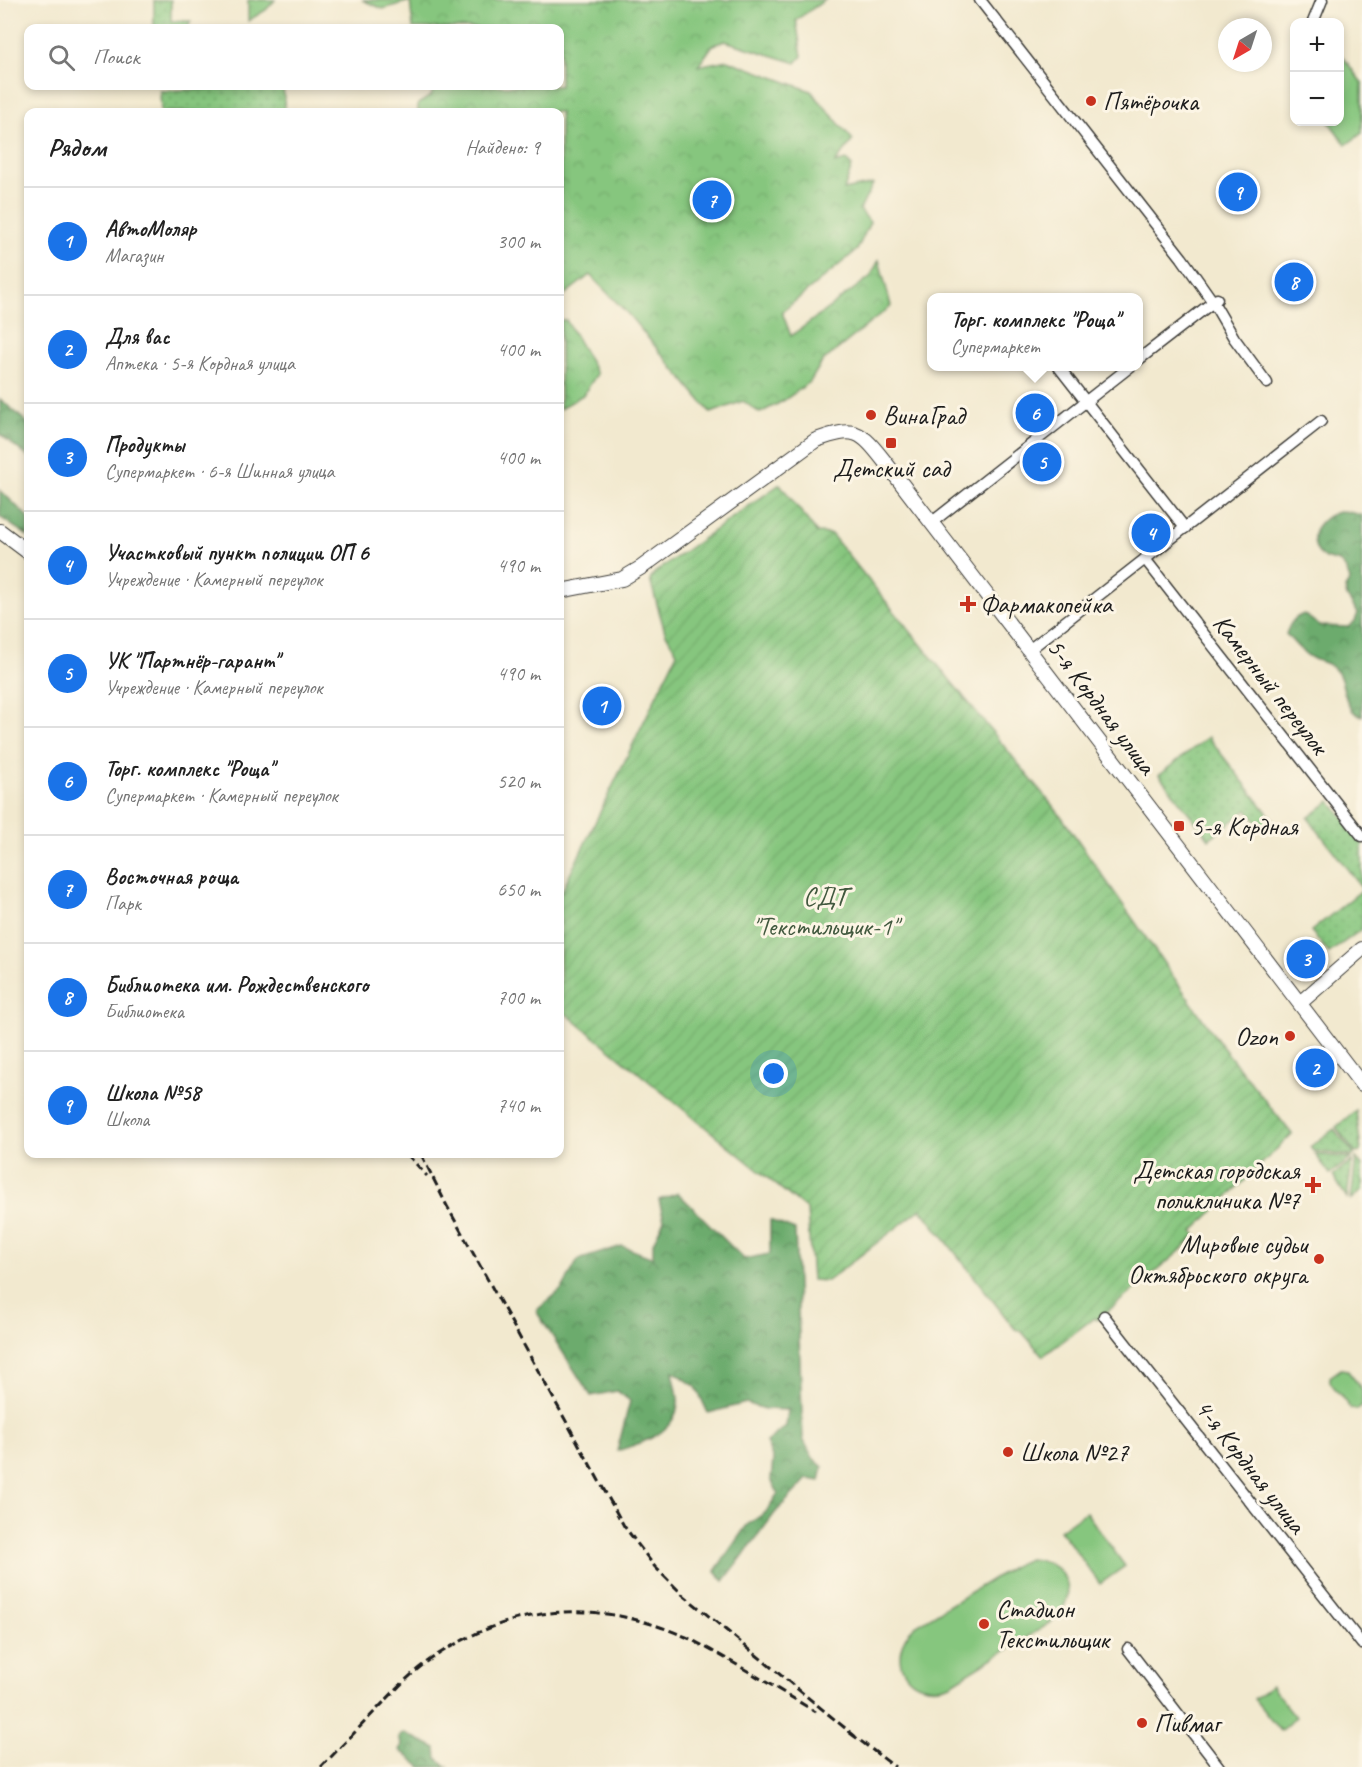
<!DOCTYPE html>
<html lang="ru">
<meta charset="utf-8">
<style>
:root{--surface:#fff;--page:#f2f2f2;--text:#222;--muted:#767676;--line:#e0e0e0;--accent:#1a73e8}
body{margin:0;font-family:Caveat,sans-serif;background:var(--page);color:var(--text)}
.controls{position:absolute;right:18px;top:18px;display:grid;overflow:hidden;border-radius:12px;box-shadow:0 3px 9px #0003}
.controls button{width:54px;height:54px;display:grid;place-items:center;padding:0;border:0;border-bottom:2px solid var(--line);background:var(--surface);color:var(--text);font:30px sans-serif}
.compass{position:absolute;left:1218px;top:18px;width:54px;height:54px;border-radius:50%;background:var(--surface);box-shadow:0 3px 9px #0003;rotate:219deg}
.you{position:absolute;left:774px;top:1074px;width:21px;height:21px;margin:-15px;border:4px solid #fff;border-radius:50%;background:#1a73e8;box-shadow:0 0 0 9px #1a73e833}
.badge{display:grid;place-items:center;width:39px;height:39px;border-radius:50%;background:var(--accent);color:#fff;font-size:20px;font-weight:700}
.pin{position:absolute;translate:-50% -50%;border:3px solid #fff;box-shadow:0 2px 6px #0006}
.popup{position:absolute;left:927px;top:293px;width:216px;height:78px;box-sizing:border-box;display:grid;place-content:center;border-radius:12px;background:var(--surface);filter:drop-shadow(0 2px 4px #0005);font-size:20px;white-space:nowrap;color:var(--muted)}
.popup b{font-size:22px;color:var(--text)}
.popup::after{content:'';position:absolute;left:50%;top:100%;margin-left:-12px;border:12px solid transparent;border-top-color:var(--surface)}
.list{margin:0;padding:0;list-style:none}
h2{display:flex;justify-content:space-between;align-items:center;height:78px;margin:0;padding:0 24px;font-size:26px}
h2 small{font-size:20px;font-weight:400;color:var(--muted)}
.list li{display:grid;grid-template-columns:39px 1fr auto;gap:18px;align-items:center;box-sizing:border-box;height:108px;padding:0 24px;border-top:2px solid var(--line)}
.list b{display:block;font-size:22px;white-space:nowrap}
.list p{margin:0;font-size:20px;white-space:nowrap;color:var(--muted)}
.list em{font-size:20px;font-style:normal;color:var(--muted)}
.icon{flex:none;width:33px;height:33px;fill:none;stroke:currentColor;stroke-width:2;stroke-linecap:round;stroke-linejoin:round}
.map{position:relative;flex:none;width:1362px;height:1767px;overflow:hidden}
.search{position:absolute;background:var(--surface);box-shadow:0 3px 9px #0003;left:24px;top:24px;width:540px;height:66px;display:flex;align-items:center;gap:15px;box-sizing:border-box;padding:0 21px;border-radius:12px;color:var(--muted);font-size:22px}
.panel{position:absolute;background:var(--surface);box-shadow:0 3px 9px #0003;left:24px;top:108px;width:540px;height:1050px;border-radius:12px}
.map>svg:first-child{display:block}
.grass{fill:url(#grass-dots);stroke:#51714d;stroke-width:1.5}
.forest{fill:url(#forest-crowns);stroke:#446444;stroke-width:1.5}
.park{fill:url(#park-crowns);stroke:#51714d;stroke-width:1.5}
.garden{fill:url(#garden-furrows);stroke:#51714d;stroke-width:1.5}
.pitch{fill:#86c67e;stroke:#51714d;stroke-width:1.5}
.lines{fill:none;stroke-linecap:round;stroke-linejoin:round}
.street-casing{stroke:#3c3b37;stroke-width:13}
.secondary-casing{stroke:#3c3b37;stroke-width:16}
.street{stroke:#fff;stroke-width:10}
.secondary{stroke:#fff;stroke-width:14}
.rail{stroke:#1c1c1c;stroke-width:3;stroke-dasharray:9 4.5;stroke-linecap:butt}
.poi-dot{fill:#c8321e;stroke:#fcf5e5;stroke-width:2}
.labels{text-anchor:middle;stroke-width:6;stroke-linejoin:round;paint-order:stroke}
.poi-label{font-size:26px;fill:#1c1c1c;stroke:#fcf5e5;text-anchor:start}
.street-label{font-size:26px;fill:#1c1c1c;stroke:#fcf5e5}
.park-label{font-size:26px;fill:#41583e;stroke:#fcf5e5}
</style>
<div class="map">
<svg width="1362" height="1767" viewBox="0 0 1362 1767">
<defs>
<pattern id="grass-dots" width="8" height="8" patternUnits="userSpaceOnUse" patternTransform="scale(1.5)"><rect width="8" height="8" fill="#86c67e"/><path d="M2 2h.1M6 6h.1" fill="none" stroke="#73aa6c" stroke-width="1.8" stroke-linecap="round"/></pattern>
<pattern id="forest-crowns" width="20" height="18" patternUnits="userSpaceOnUse" patternTransform="scale(1.5)"><rect width="20" height="18" fill="#6cab6d"/><path d="M2 6a3 3 0 1 1 6 0M12 15a3 3 0 1 1 6 0" fill="none" stroke="#588a59"/></pattern>
<pattern id="park-crowns" width="20" height="18" patternUnits="userSpaceOnUse" patternTransform="scale(1.5)"><rect width="20" height="18" fill="#86c67e"/><path d="M2 6a3 3 0 1 1 6 0M12 15a3 3 0 1 1 6 0" fill="none" stroke="#73aa6c"/></pattern>
<pattern id="garden-furrows" width="10" height="10" patternUnits="userSpaceOnUse" patternTransform="scale(1.5)"><rect width="10" height="10" fill="#86c67e"/><path d="M-1 1l2-2M0 10L10 0M9 11l2-2" fill="none" stroke="#73aa6c"/></pattern>
</defs>
<rect width="100%" height="100%" fill="#fcf5e5"/>
<filter id="ink" filterUnits="userSpaceOnUse"><feTurbulence type="fractalNoise" baseFrequency=".0167" numOctaves="2"/><feDisplacementMap in="SourceGraphic" scale="12" xChannelSelector="R" yChannelSelector="G"/><feConvolveMatrix kernelMatrix="1 2 1 2 8 2 1 2 1" color-interpolation-filters="sRGB"/></filter>
<filter id="wash" filterUnits="userSpaceOnUse"><feTurbulence type="fractalNoise" baseFrequency=".008" numOctaves="4" result="noise"/><feDisplacementMap in="SourceGraphic" scale="24" xChannelSelector="R" yChannelSelector="G"/><feGaussianBlur stdDeviation="1.35" result="paint"/><feColorMatrix in="noise" values="0 0 0 0 0 0 0 0 0 0 0 0 0 0 0 0 0 1.4 0 .05"/><feComposite in="paint" operator="in"/></filter>
<g filter="url(#wash)">
<rect width="100%" height="100%" fill="#f2e9cf"/>
<!-- grass -->
<g class="grass">
<path d="M171,0V21H191L188,28H154V1Z"/>
<path d="M283,86L285,112H161L160,91Z"/>
<path d="M1208,737L1273,820L1262,829L1247,810L1209,839L1159,775Z"/>
<path d="M1330,801L1362,840V888L1308,818Z"/>
<path d="M1362,890V929L1329,953L1311,931Z"/>
<path d="M1356,1110L1361,1152L1355,1153L1336,1127Z"/>
<path d="M1334,1129L1354,1154L1353,1156L1313,1151L1310,1147Z"/>
<path d="M1315,1154L1351,1158L1330,1174Z"/>
<path d="M1356,1158L1362,1166V1191L1351,1200Z"/>
<path d="M1352,1161L1347,1198L1333,1176Z"/>
</g>
<!-- forest -->
<g class="forest">
<path d="M0,399L28,423V457L0,434Z"/>
<path d="M0,490L28,517V536L0,517Z"/>
<path d="M1344,511L1362,515V716C1343,712 1346,686 1338,673C1331,663 1323,663 1314,659C1303,654 1294,643 1286,634C1290,623 1293,618 1304,614L1320,626L1348,627L1355,621L1358,613L1347,597L1345,588L1350,580C1348,574 1346,567 1341,563C1336,560 1328,560 1323,557C1314,551 1311,536 1317,527C1324,517 1332,513 1344,511Z"/>
<path d="M678,1193L744,1259L770,1254V1220L795,1230L803,1439L813,1458L823,1467L820,1481L807,1479L775,1513L724,1581L715,1571L747,1525L766,1512L778,1493L771,1479L773,1460L766,1442L786,1426L788,1410L764,1409L746,1403L708,1413L696,1387L673,1371C674,1381 679,1394 678,1404C675,1434 641,1443 617,1451L630,1401L617,1391L591,1396L536,1311L562,1289L578,1260L622,1246L653,1258V1243L664,1220L659,1200Z"/>
<path d="M405,1733L436,1748L437,1758L448,1767H421L400,1750L402,1746L399,1738L401,1734Z"/>
</g>
<!-- park -->
<g class="park">
<path d="M248,0H275L266,10L248,21Z"/>
<path d="M362,0H825L796,20L802,56L796,63L725,41L713,45L698,66L727,60L811,91L853,140L835,163L846,160L852,166L844,190L873,184L860,210L870,222L857,250L782,312L791,336L870,277L879,260L891,306L822,362L810,382L783,401L760,413L743,401L711,413L628,314L590,275L560,298V112H418V104L432,95V86H560V28H413L410,1L383,9Z"/>
<path d="M560,320H566L597,374L583,395L560,409Z"/>
</g>
<!-- garden -->
<path class="garden" d="M780,484L817,533L831,534L1061,816L1221,1045L1292,1134L1193,1231L1196,1235L1179,1252L1097,1320L1094,1318L1043,1356L1021,1331L1015,1329L921,1209L827,1281L812,1280L807,1210L560,1009V895L677,653L665,632L650,580L654,573Z"/>
<!-- pitch -->
<g class="pitch">
<path d="M1340,53L1362,83V133L1346,145L1329,122H1340Z"/>
<path d="M1341,1369L1347,1370L1362,1389V1405L1357,1410L1351,1409L1330,1382V1377Z"/>
<path d="M1086,1512L1125,1566L1100,1584L1060,1530Z"/>
<path d="M1029,1559C1068,1561 1081,1595 1052,1622L951,1684C908,1700 882,1657 915,1626L1017,1564Z"/>
<path d="M1271,1686L1296,1717L1280,1731L1254,1699Z"/>
</g>
</g>
<g filter="url(#ink)">
<g class="lines">
<!-- street casing -->
<g class="street-casing">
<g id="street">
<path d="M980,0L1182,258L1213,302L1234,338L1267,383"/>
<path d="M1313,22L1322,0"/>
<path d="M1138,360L1217,299"/>
<path d="M1058,366L1185,528"/>
<path d="M931,523L1131,366"/>
<path d="M1145,559L1362,836"/>
<path d="M1029,650L1321,421"/>
<path d="M1104,1316L1362,1644"/>
<path d="M1128,1649L1219,1767"/>
</g>
</g>
<!-- secondary casing -->
<g class="secondary-casing">
<g id="secondary">
<path d="M0,531L28,552"/>
<path d="M560,591L622,579L642,567L816,440C855,426 860,430 885,462L1362,1085"/>
<path d="M1300,1003L1362,949"/>
</g>
</g>
<!-- street -->
<use href="#street" class="street"/>
<!-- secondary -->
<use href="#secondary" class="secondary"/>
<!-- rail -->
<g class="rail">
<path d="M407,1154L427,1176"/>
<path d="M421,1154L447,1206L624,1526L655,1567L682,1594L856,1737"/>
<path d="M850,1733L895,1767"/>
<path d="M321,1767C340,1748 359,1728 378,1708C393,1693 407,1677 424,1664C507,1605 592,1596 686,1637C697,1642 708,1649 718,1654C752,1673 784,1693 816,1712"/>
</g>
</g>
</g>
<!-- markers -->
<g class="poi-dot">
<circle cx="1091" cy="101" r="6"/>
<circle cx="871" cy="415" r="6"/>
<rect x="885" y="437" width="12" height="12" rx="3"/>
<path d="M965 595h6v6h6v6h-6v6h-6v-6h-6v-6h6z"/>
<rect x="1173" y="820" width="12" height="12" rx="3"/>
<circle cx="1290" cy="1036" r="6"/>
<path d="M1310 1176h6v6h6v6h-6v6h-6v-6h-6v-6h6z"/>
<circle cx="1319" cy="1259" r="6"/>
<circle cx="1008" cy="1452" r="6"/>
<circle cx="984" cy="1624" r="6"/>
<circle cx="1142" cy="1723" r="6"/>
</g>
<g class="labels">
<!-- poi labels -->
<g class="poi-label">
<text x="1103" y="110">Пятёрочка</text>
<text x="883" y="424">ВинаГрад</text>
<text x="891" y="477" text-anchor="middle">Детский сад</text>
<text x="980" y="613">Фармакопейка</text>
<text x="1191" y="835">5-я Кордная</text>
<text x="1278" y="1045" text-anchor="end">Ozon</text>
<text x="1300" y="1179" text-anchor="end">Детская городская<tspan x="1300" dy="30">поликлиника №7</tspan></text>
<text x="1307" y="1253" text-anchor="end">Мировые судьи<tspan x="1307" dy="30">Октябрьского округа</tspan></text>
<text x="1020" y="1461">Школа №27</text>
<text x="996" y="1618">Стадион<tspan x="996" dy="30">Текстильщик</tspan></text>
<text x="1154" y="1732">Пивмаг</text>
</g>
<!-- street labels -->
<g class="street-label">
<text transform="translate(1271 684) rotate(52)" y="9">Камерный переулок</text>
<text transform="translate(1102 706) rotate(53)" y="9">5-я Кордная улица</text>
<text transform="translate(1251 1466) rotate(52)" y="9">4-я Кордная улица</text>
</g>
<!-- park labels -->
<g class="park-label">
<text x="825" y="905">СДТ<tspan x="825" dy="30">"Текстильщик-1"</tspan></text>
</g>
</g>
</svg>
<div class="controls">
<button>+</button>
<button>−</button>
</div>
<svg class="compass" viewBox="-18 -18 36 36"><path d="M0-13l5 13h-10z" fill="#e53935"/><path d="M0 13l5-13h-10z" fill="#767676"/></svg>
<div class="you"></div>
<div class="pin badge" style="left:602px;top:706px">1</div>
<div class="pin badge" style="left:1315px;top:1068px">2</div>
<div class="pin badge" style="left:1306px;top:959px">3</div>
<div class="pin badge" style="left:1151px;top:533px">4</div>
<div class="pin badge" style="left:1042px;top:462px">5</div>
<div class="pin badge" style="left:1035px;top:413px">6</div>
<div class="popup"><b>Торг. комплекс &quot;Роща&quot;</b>Супермаркет</div>
<div class="pin badge" style="left:712px;top:200px">7</div>
<div class="pin badge" style="left:1294px;top:282px">8</div>
<div class="pin badge" style="left:1238px;top:192px">9</div>
<div class="search"><svg class="icon" aria-label="search" viewBox="0 0 24 24"><circle cx="10" cy="10" r="6"/><path d="M15 15l6 6"/></svg>Поиск</div>
<section class="panel">
<h2>Рядом<small>Найдено: 9</small></h2>
<ul class="list">
<li><span class="badge">1</span><div><b>АвтоМоляр</b><p>Магазин</p></div><em>300 m</em></li>
<li><span class="badge">2</span><div><b>Для вас</b><p>Аптека · 5-я Кордная улица</p></div><em>400 m</em></li>
<li><span class="badge">3</span><div><b>Продукты</b><p>Супермаркет · 6-я Шинная улица</p></div><em>400 m</em></li>
<li><span class="badge">4</span><div><b>Участковый пункт полиции ОП 6</b><p>Учреждение · Камерный переулок</p></div><em>490 m</em></li>
<li><span class="badge">5</span><div><b>УК &quot;Партнёр-гарант&quot;</b><p>Учреждение · Камерный переулок</p></div><em>490 m</em></li>
<li><span class="badge">6</span><div><b>Торг. комплекс &quot;Роща&quot;</b><p>Супермаркет · Камерный переулок</p></div><em>520 m</em></li>
<li><span class="badge">7</span><div><b>Восточная роща</b><p>Парк</p></div><em>650 m</em></li>
<li><span class="badge">8</span><div><b>Библиотека им. Рождественского</b><p>Библиотека</p></div><em>700 m</em></li>
<li><span class="badge">9</span><div><b>Школа №58</b><p>Школа</p></div><em>740 m</em></li>
</ul>
</section>
</div>
